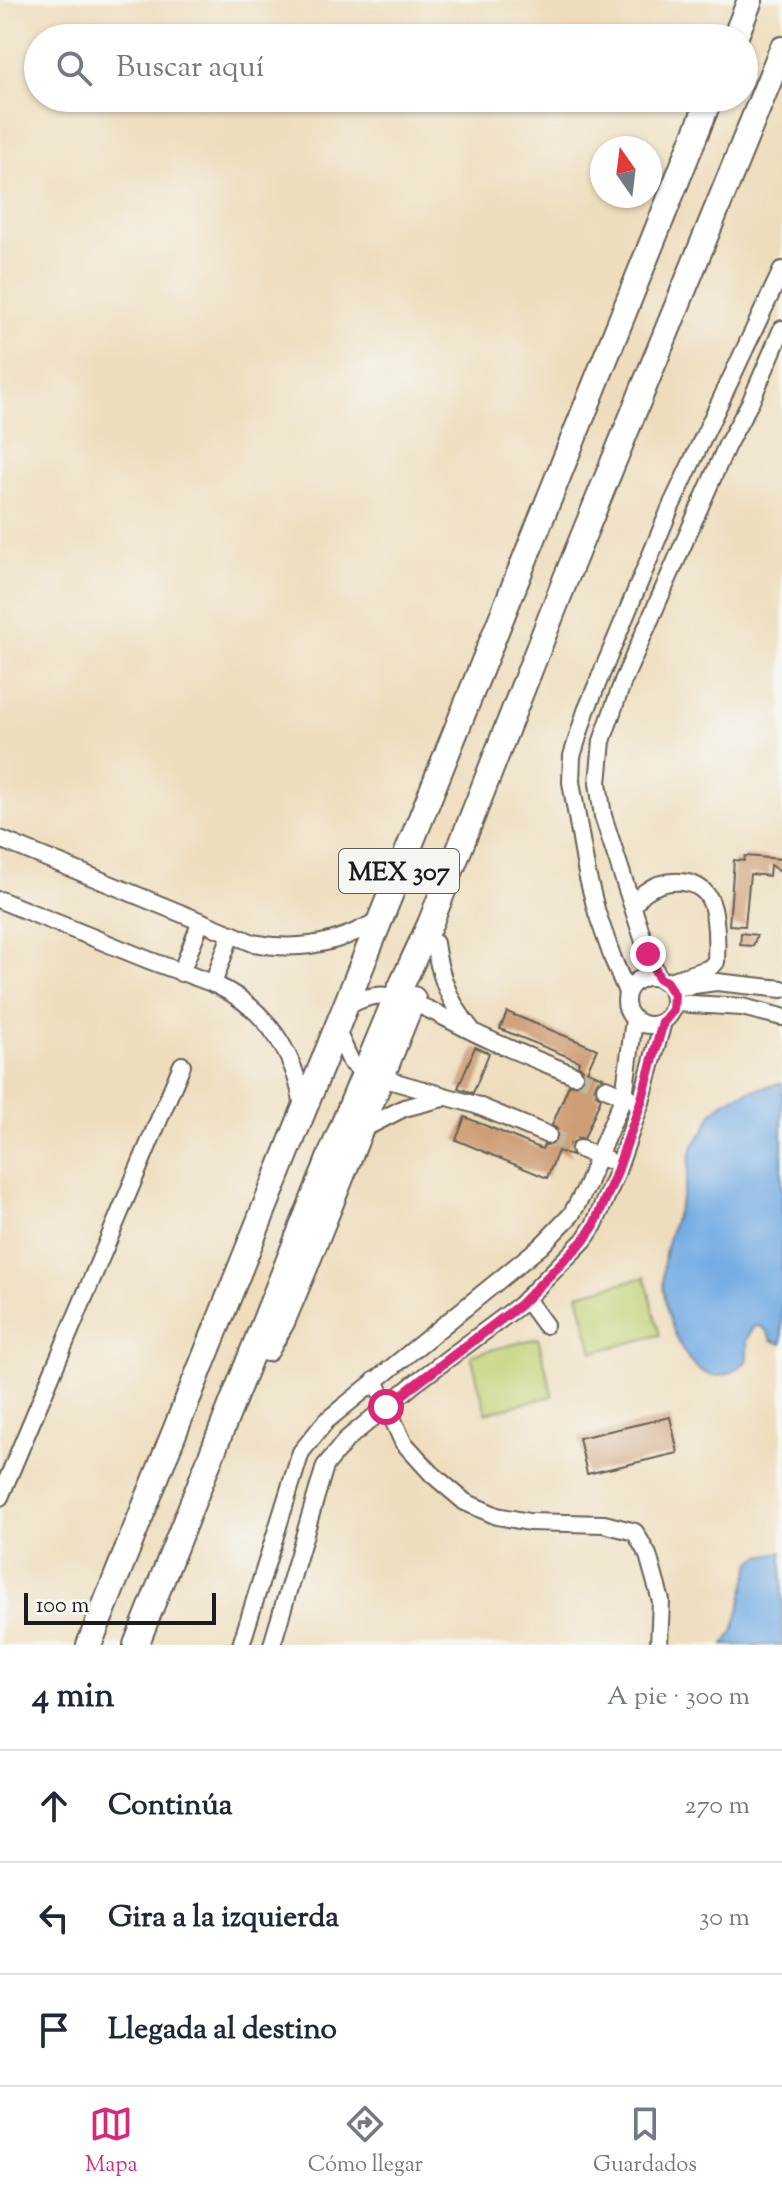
<!DOCTYPE html>
<html lang="es">
<meta charset="utf-8">
<style>
:root{--surface:#fff;--page:#f6f6f7;--text:#1f2937;--muted:#747a83;--line:#e0e1e3;--accent:#db2777}
body{margin:0;font-family:"Sorts Mill Goudy",serif;background:var(--page);color:var(--text)}
.compass{position:absolute;left:590px;top:136px;width:72px;height:72px;border-radius:50%;background:var(--surface);box-shadow:0 2px 6px #0004;rotate:346deg}
.scale{position:absolute;left:24px;bottom:20px;width:192px;box-sizing:border-box;padding-left:8px;border:4px solid #1c1c1c;border-top:0;font-size:22px;line-height:28px;white-space:nowrap;color:#1c1c1c;-webkit-text-stroke:6px #f6f6f2;paint-order:stroke}
.stop{position:absolute;width:24px;height:24px;margin:-18px;border:6px solid #db2777;border-radius:50%;background:#fff}
.stop.end{background:#db2777;border-color:#fff;box-shadow:0 2px 8px #0008}
.list{margin:0;padding:0;list-style:none}
h2{display:flex;justify-content:space-between;align-items:center;height:104px;margin:0;padding:0 32px;font-size:34px}
h2 small{font-size:26px;font-weight:400;color:var(--muted)}
.list li{display:grid;grid-template-columns:52px 1fr auto;gap:24px;align-items:center;box-sizing:border-box;height:112px;padding:0 32px;border-top:2px solid var(--line)}
.list b{display:block;font-size:30px;white-space:nowrap}
.list em{font-size:26px;font-style:normal;color:var(--muted)}
.icon{flex:none;width:44px;height:44px;fill:none;stroke:currentColor;stroke-width:2;stroke-linecap:round;stroke-linejoin:round}
.map{position:relative;flex:none;width:782px;height:1645px;overflow:hidden}
.search{position:absolute;background:var(--surface);box-shadow:0 2px 6px #0004;left:24px;right:24px;top:24px;height:88px;display:flex;align-items:center;gap:20px;box-sizing:border-box;padding:0 28px;border-radius:44px;color:var(--muted);font-size:30px}
.sheet{height:440px;background:var(--surface)}
nav{display:flex;justify-content:space-around;align-items:center;box-sizing:border-box;height:112px;border-top:2px solid var(--line);background:var(--surface);font-size:22px;color:var(--muted)}
nav a{display:grid;justify-items:center;gap:4px}
nav .on{color:var(--accent)}
.map>svg:first-child{display:block}
.green{fill:#c1d274;stroke:#6e7748;stroke-width:2}
.water{fill:#75ace3;stroke:#486480;stroke-width:2}
.building{fill:#cd9d76}
.lines{fill:none;stroke-linecap:round;stroke-linejoin:round}
.minor-tunnel{stroke:#c4b69c;stroke-width:16;stroke-dasharray:16 8;stroke-linecap:butt}
.minor-casing{stroke:#666054;stroke-width:20}
.highway-casing{stroke:#666054;stroke-width:28}
.minor{stroke:#fff;stroke-width:16}
.highway{stroke:#fff;stroke-width:24}
.route{stroke:#db2777;stroke-width:10}
.labels{text-anchor:middle;stroke-width:8;stroke-linejoin:round;paint-order:stroke}
.shield{fill:#f6f6f2;stroke:#5d5d5c;stroke-width:2}
.shield-label{font-size:26px;font-weight:bold;fill:#1c1c1c}
</style>
<div class="map">
<svg width="782" height="1645" viewBox="0 0 782 1645">
<rect width="100%" height="100%" fill="#f6f6f2"/>
<filter id="ink" filterUnits="userSpaceOnUse"><feTurbulence type="fractalNoise" baseFrequency=".0125" numOctaves="2"/><feDisplacementMap in="SourceGraphic" scale="16" xChannelSelector="R" yChannelSelector="G"/><feConvolveMatrix kernelMatrix="1 2 1 2 8 2 1 2 1" color-interpolation-filters="sRGB"/></filter>
<filter id="wash" filterUnits="userSpaceOnUse"><feTurbulence type="fractalNoise" baseFrequency=".006" numOctaves="4" result="noise"/><feDisplacementMap in="SourceGraphic" scale="32" xChannelSelector="R" yChannelSelector="G"/><feGaussianBlur stdDeviation="1.8" result="paint"/><feColorMatrix in="noise" values="0 0 0 0 0 0 0 0 0 0 0 0 0 0 0 0 0 1.4 0 .05"/><feComposite in="paint" operator="in"/></filter>
<g filter="url(#wash)">
<rect width="100%" height="100%" fill="#eeddbc"/>
<!-- green -->
<g class="green">
<path d="M645,1277L660,1335L593,1352L578,1294Z"/>
<path d="M538,1338L553,1396L486,1413L471,1355Z"/>
</g>
<!-- water -->
<g class="water">
<path d="M782,1083V1344L771,1340L767,1331L760,1326L753,1327L747,1339V1360C695,1414 662,1317 663,1276C663,1244 676,1218 685,1188C689,1175 688,1159 693,1146C696,1140 700,1137 704,1131C708,1125 709,1115 715,1110C733,1093 759,1088 782,1083Z"/>
<path d="M782,1552V1645H724L733,1632L752,1562L760,1556Z"/>
</g>
<g id="blocks">
<!-- building -->
<g class="building">
<path d="M745,856L782,859V873L770,865L769,876L750,874L745,926L729,925L734,860L744,861Z"/>
<path d="M741,933L757,935L753,946L740,945Z"/>
<path d="M507,1012L597,1049L587,1071L603,1077L598,1080L594,1089L596,1094L601,1098L584,1139L578,1138L570,1144L569,1150L572,1156L558,1151L547,1178L456,1140L465,1117L542,1149L544,1145L554,1144L559,1134L557,1129L552,1125L569,1085L580,1084L584,1078L583,1069L578,1065L579,1061L500,1029Z"/>
<path d="M475,1047L489,1053L473,1093L458,1088Z"/>
<path d="M670,1417L678,1453L587,1474L579,1438Z"/>
</g>
</g>
</g>
<g filter="url(#ink)">
<use href="#blocks" fill-opacity="0" stroke="#666054" stroke-width="2"/>
<g class="lines">
<!-- minor-tunnel -->
<g class="minor-tunnel">
<path d="M574,1075L605,1088"/>
<path d="M548,1135L580,1149"/>
</g>
<!-- minor casing -->
<g class="minor-casing">
<g id="minor">
<path d="M0,839L253,943C299,952 340,944 380,919"/>
<path d="M0,900C47,919 94,938 141,957C165,967 193,975 216,985C266,1008 296,1054 303,1108"/>
<path d="M633,907C636,902 640,896 645,892C663,879 696,876 709,898C717,912 717,945 716,962L708,969L666,982"/>
<path d="M435,943C439,975 450,1004 471,1029"/>
<path d="M181,973L201,921"/>
<circle cx="650" cy="1001" r="24"/>
<path d="M659,978L648,954L603,816L598,783L602,741L623,681L727,445L751,401L782,329"/>
<path d="M213,984L231,934"/>
<path d="M672,988L716,982L782,989"/>
<path d="M627,992L613,959L597,913L587,874L571,782L572,756L586,711L672,504L782,270"/>
<path d="M675,1003L742,1007L782,1017"/>
<path d="M344,1008C361,998 378,992 397,998C429,1006 458,1026 488,1039C516,1052 545,1063 574,1075"/>
<path d="M336,1029L351,1062L364,1073L476,1105L548,1135"/>
<path d="M605,1088L632,1099"/>
<path d="M361,1130L404,1108L443,1098"/>
<path d="M580,1149L608,1160"/>
<path d="M526,1299L545,1325"/>
<path d="M375,1380L403,1442L432,1474L465,1502L497,1516L529,1522L604,1524L635,1532L648,1555L661,1601L659,1645"/>
<path d="M0,1497L182,1065"/>
<path d="M241,1645L301,1452L326,1421L541,1246L571,1215L587,1186L598,1156L624,1096L634,1020"/>
<path d="M272,1645L325,1466L347,1439L414,1384L520,1305L584,1240L594,1225L615,1177L641,1102L663,1022"/>
</g>
</g>
<!-- highway casing -->
<g class="highway-casing">
<g id="highway">
<path d="M735,38L750,0"/>
<path d="M267,1349L282,1322L304,1270L413,999"/>
<path d="M89,1645L710,98"/>
<path d="M136,1645L329,1159L396,997L430,924L566,578L782,49"/>
</g>
</g>
<!-- minor -->
<use href="#minor" class="minor"/>
<!-- highway -->
<use href="#highway" class="highway"/>
</g>
</g>
<g class="lines" filter="url(#ink)">
<!-- route -->
<path class="route" d="M386,1407L520,1305L584,1240L594,1225L615,1177L641,1102L663,1022L673,1010L674,995L666,982L659,978L648,954"/>
</g>
<g class="labels">
<!-- shield labels -->
<rect class="shield" x="339" y="849" width="120" height="44" rx="6"/>
<g class="shield-label">
<text x="399" y="880">MEX 307</text>
</g>
</g>
</svg>
<svg class="compass" viewBox="-18 -18 36 36"><path d="M0-13l5 13h-10z" fill="#e53935"/><path d="M0 13l5-13h-10z" fill="#747a83"/></svg>
<div class="scale">100 m</div>
<div class="stop" style="left:386px;top:1407px"></div>
<div class="stop end" style="left:648px;top:954px"></div>
<div class="search"><svg class="icon" aria-label="search" viewBox="0 0 24 24"><circle cx="10" cy="10" r="6"/><path d="M15 15l6 6"/></svg>Buscar aquí</div>
</div>
<section class="sheet">
<h2>4 min<small>A pie · 300 m</small></h2>
<ul class="list">
<li><svg class="icon" aria-label="ahead" viewBox="0 0 24 24"><path d="M12 20V5M6 11l6-6 6 6"/></svg><div><b>Continúa</b></div><em>270 m</em></li>
<li><svg class="icon" aria-label="left" viewBox="0 0 24 24"><path d="M17 20v-9H6M10 6l-5 5 5 5"/></svg><div><b>Gira a la izquierda</b></div><em>30 m</em></li>
<li><svg class="icon" aria-label="arrive" viewBox="0 0 24 24"><path d="M6 21V4h12l-3 4 3 4H6"/></svg><div><b>Llegada al destino</b></div></li>
</ul>
</section>
<nav>
<a class="on"><svg class="icon" aria-label="map" viewBox="0 0 24 24"><path d="M3 6l6-2 6 2 6-2v14l-6 2-6-2-6 2zM9 4v14M15 6v14"/></svg>Mapa</a>
<a><svg class="icon" aria-label="directions" viewBox="0 0 24 24"><path d="M12 3l9 9-9 9-9-9zM9 14v-3h6M13 9l2 2-2 2"/></svg>Cómo llegar</a>
<a><svg class="icon" aria-label="saved" viewBox="0 0 24 24"><path d="M7 4h10v16l-5-4-5 4z"/></svg>Guardados</a>
</nav>
